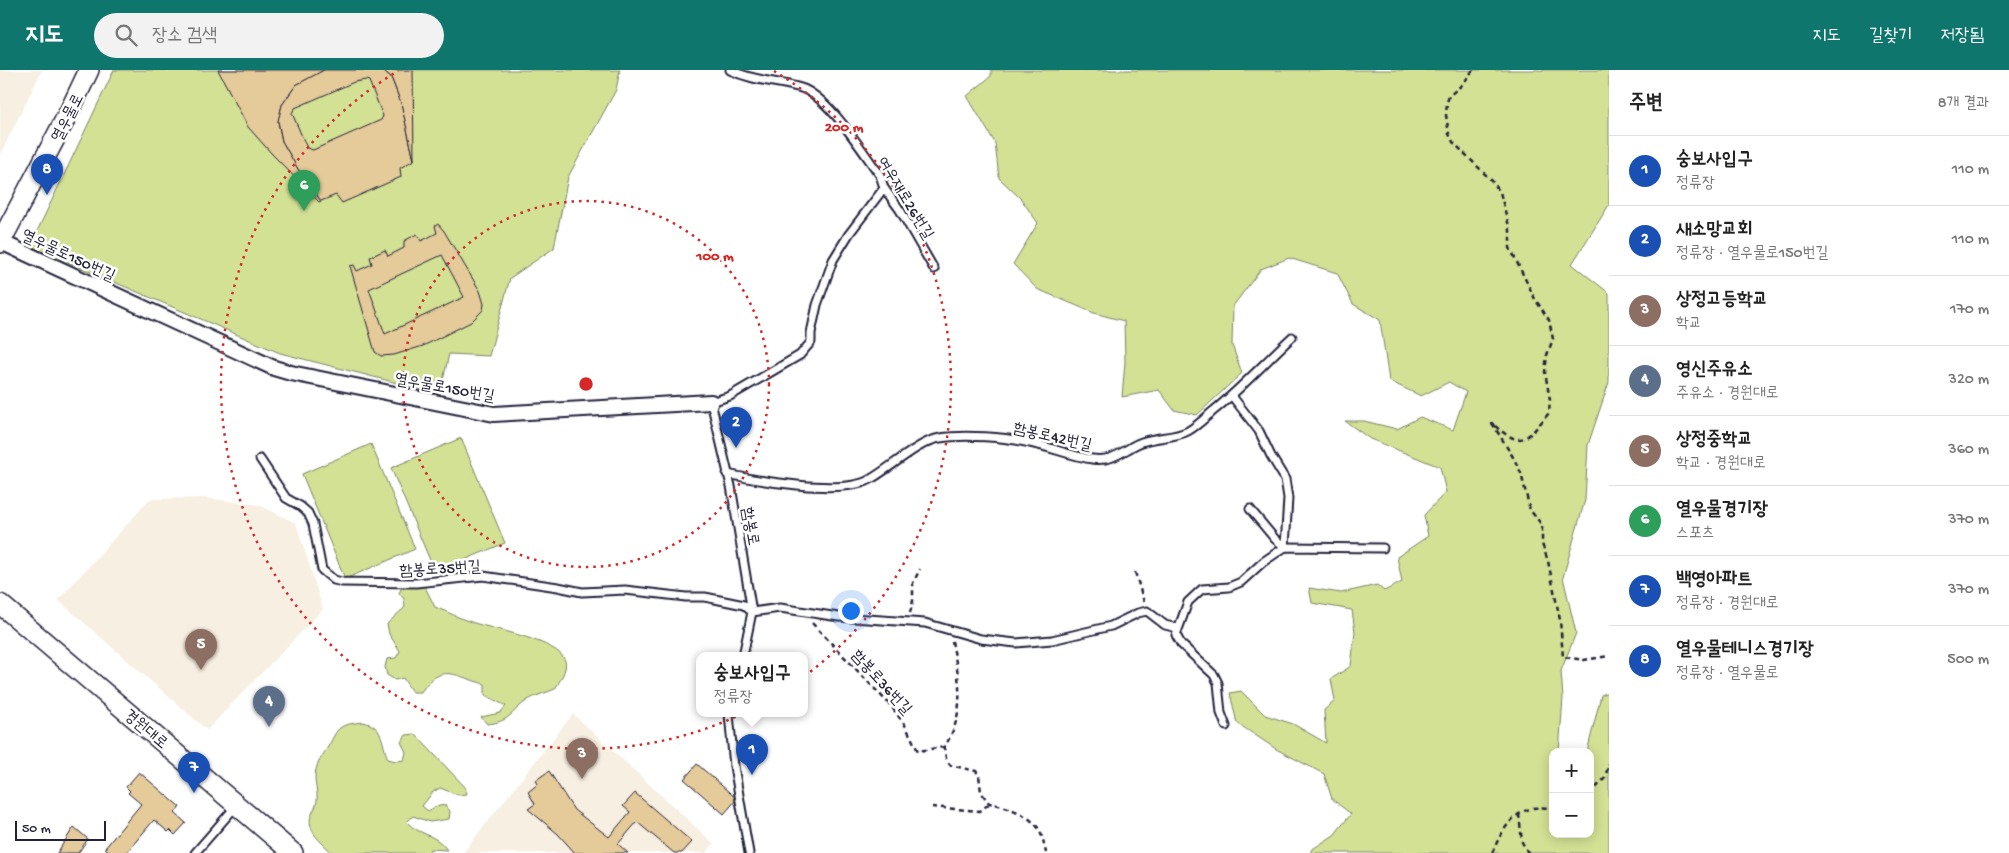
<!DOCTYPE html>
<html lang="ko">
<meta charset="utf-8">
<style>
:root{--surface:#fff;--page:#f2f2f2;--text:#222;--muted:#767676;--line:#e0e0e0;--accent:#0f766e}
body{margin:0;font-family:"Gochi Hand","Poor Story",sans-serif;background:var(--page);color:var(--text)}
.controls{position:absolute;right:15px;bottom:15px;display:grid;overflow:hidden;border-radius:10px;box-shadow:0 2px 12px #0003}
.controls button{width:45px;height:45px;display:grid;place-items:center;padding:0;border:0;border-bottom:1px solid var(--line);background:var(--surface);color:var(--text);font:25px sans-serif}
.scale{position:absolute;left:15px;bottom:12px;width:91px;box-sizing:border-box;padding-left:5px;border:2px solid #22223b;border-top:0;font-size:14px;line-height:18px;white-space:nowrap;color:#22223b;-webkit-text-stroke:4px #fff;paint-order:stroke}
.you{position:absolute;left:850px;top:540px;width:18px;height:18px;margin:-12px;border:4px solid #fff;border-radius:50%;background:#1a73e8;box-shadow:0 0 0 8px #1a73e833}
.badge{display:grid;place-items:center;width:32px;height:32px;border-radius:50%;background:var(--accent);color:#fff;font-size:16px;font-weight:700}
.pin{position:absolute;translate:-50% -41px;filter:drop-shadow(0 1px 2px #0008)}
.pin::after{content:'';position:absolute;top:26px;width:18px;height:15px;background:inherit;clip-path:polygon(0 0,100% 0,50% 100%)}
.popup{position:absolute;left:696px;top:582px;width:112px;height:65px;box-sizing:border-box;display:grid;place-content:center;border-radius:10px;background:var(--surface);filter:drop-shadow(0 1px 4px #0005);font-size:16px;white-space:nowrap;color:var(--muted)}
.popup b{font-size:19px;color:var(--text)}
.popup::after{content:'';position:absolute;left:50%;top:100%;margin-left:-10px;border:10px solid transparent;border-top-color:var(--surface)}
.list{margin:0;padding:0;list-style:none}
h2{display:flex;justify-content:space-between;align-items:center;height:65px;margin:0;padding:0 20px;font-size:21px}
h2 small{font-size:16px;font-weight:400;color:var(--muted)}
.list li{display:grid;grid-template-columns:32px 1fr auto;gap:15px;align-items:center;box-sizing:border-box;height:70px;padding:0 20px;border-top:1px solid var(--line)}
.list b{display:block;font-size:19px;white-space:nowrap}
.list p{margin:0;font-size:16px;white-space:nowrap;color:var(--muted)}
.list em{font-size:16px;font-style:normal;color:var(--muted)}
.icon{flex:none;width:28px;height:28px;fill:none;stroke:currentColor;stroke-width:2;stroke-linecap:round;stroke-linejoin:round}
.map{position:relative;flex:none;width:1609px;height:783px;overflow:hidden}
header{display:flex;align-items:center;gap:30px;box-sizing:border-box;height:70px;padding:0 25px;background:var(--accent);color:#fff}
header strong{font-size:24px}
nav{display:flex;gap:28px;margin-inline-start:auto;font-size:18px}
.search{width:350px;height:45px;background:var(--page);display:flex;align-items:center;gap:12px;box-sizing:border-box;padding:0 18px;border-radius:28px;color:var(--muted);font-size:19px}
main{display:flex}
aside{flex:1;background:var(--surface)}
.map>svg:first-child{display:block}
.built{fill:#f7efe1}
.green{fill:#d2e194;stroke:#7a8268}
.building{fill:#e5ca9a;stroke:#22223b;fill-rule:evenodd}
.lines{fill:none;stroke-linecap:round;stroke-linejoin:round}
.lane-casing{stroke:#22223b;stroke-width:11}
.street-casing{stroke:#22223b;stroke-width:18}
.secondary-casing{stroke:#22223b;stroke-width:22}
.path{stroke:#22223b;stroke-width:2.5;stroke-dasharray:5 4;stroke-linecap:butt}
.lane{stroke:#fff;stroke-width:7}
.street{stroke:#fff;stroke-width:14}
.secondary{stroke:#fff;stroke-width:19}
.ring{fill:none;stroke:#d62828;stroke-width:2.5;stroke-dasharray:2.5 5}
.labels{text-anchor:middle;stroke-width:5;stroke-linejoin:round;paint-order:stroke}
.street-label{font-size:16px;fill:#22223b;stroke:#fff}
.centre{fill:#d62828;stroke:#fff;stroke-width:2.5}
.ring-label{font-size:15px;text-anchor:middle;font-weight:bold;fill:#d62828;stroke:#fff;stroke-width:5;stroke-linejoin:round;paint-order:stroke}
</style>
<header>
<strong>지도</strong>
<div class="search"><svg class="icon" aria-label="search" viewBox="0 0 24 24"><circle cx="10" cy="10" r="6"/><path d="M15 15l6 6"/></svg>장소 검색</div>
<nav><a>지도</a><a>길찾기</a><a>저장됨</a></nav>
</header>
<main>
<div class="map">
<svg width="1609" height="783" viewBox="0 0 1609 783">
<rect width="100%" height="100%" fill="#fff"/>
<filter id="ink" filterUnits="userSpaceOnUse"><feTurbulence type="fractalNoise" baseFrequency=".02" numOctaves="2"/><feDisplacementMap in="SourceGraphic" scale="10" xChannelSelector="R" yChannelSelector="G"/><feConvolveMatrix kernelMatrix="1 2 1 2 8 2 1 2 1" color-interpolation-filters="sRGB"/></filter>
<g filter="url(#ink)">
<!-- built -->
<g class="built">
<path d="M0,0H42L0,85Z"/>
<path d="M205,428L259,435L296,453L323,539L207,660L58,530L150,429Z"/>
<path d="M573,644L714,774L706,783H463Z"/>
</g>
<!-- green -->
<g class="green">
<path d="M114,0H620L616,20L568,107L554,178L510,208L489,286L449,284L440,324L280,283L30,176Z"/>
<path d="M991,0H1609V135L1572,194L1609,223V312L1588,375L1585,430L1563,507L1576,563L1561,601L1563,628L1559,682H1553V764H1590V682H1587L1601,625L1609,622V783H1311V780L1334,765L1351,744L1332,729L1324,704L1276,679L1237,653L1230,623L1241,621L1265,645L1293,654L1326,673L1324,640L1335,631L1331,609L1351,596L1355,562L1352,540L1312,533L1309,518L1341,523L1377,515L1384,521L1402,512L1397,487L1428,466L1424,445L1446,422L1440,397L1370,369L1345,351H1364L1397,359L1420,347L1453,360L1466,322L1449,312L1421,326L1389,311L1380,250L1353,234L1337,203L1289,188L1261,199L1233,236L1232,275L1242,303L1197,345L1174,340L1159,320L1122,327L1125,292L1124,251L1094,243L1037,219L1013,194L1038,153L1021,129L999,108L995,73L967,26L991,6Z"/>
<path d="M461,368L505,473L435,502L391,398Z"/>
<path d="M371,374L415,479L345,509L302,404Z"/>
<path d="M404,513H423L435,537C448,542 461,549 474,553C493,559 560,571 565,591C568,599 559,612 555,619C546,623 536,625 528,630C511,641 511,652 487,654L481,647L500,643L506,636L485,625V614C456,607 442,591 421,622H412L403,608L395,610L387,605L385,597L387,589L396,588L400,581L389,564L387,554L405,537L404,529L399,523Z"/>
<path d="M363,652C384,656 381,672 388,689L396,691L404,690L406,682L401,672L406,665L415,664L465,717L467,724L458,725L440,718L433,722L422,736L428,741L435,737L445,735L450,741L449,749L430,752L413,746L407,752C418,765 437,764 447,780L430,779L429,783H332C326,776 316,769 312,760C307,747 313,744 316,735C319,726 315,716 315,708C315,696 320,689 326,680C339,659 334,655 363,652Z"/>
</g>
<!-- building -->
<g class="building">
<path d="M218,0H325L296,15L282,35L278,52L282,71L298,99L321,131L319,132L272,84L248,57Z"/>
<path d="M324,0H383L391,7L401,33L414,90L400,98L401,107L342,133L336,125L321,131L298,99L282,71L278,51L282,35L296,15ZM366,10L369,11L383,46L381,50L313,80L307,78L292,43L295,38L354,12Z"/>
<path d="M383,0H413L414,90L401,33L391,7Z"/>
<path d="M438,154L444,161L480,221L484,234L483,240L471,252L423,276L394,285L381,286L375,282L350,196L354,195L357,201L372,194L370,187L385,180L388,186L404,178V171L417,164L421,171L437,163L435,156ZM442,185L464,227L385,264L369,219Z"/>
<path d="M697,694L737,729L724,744L684,709Z"/>
<path d="M549,701L574,740L609,767L630,742L623,736L635,723L692,772L682,783H674L637,752L618,774L628,783H575L558,764L528,739L535,734L528,722L538,714L536,710Z"/>
<path d="M139,702L180,737L175,743L186,753L175,765L170,760L168,762L154,750L126,783H111L105,778L141,734L128,723L130,721L126,717Z"/>
<path d="M74,757L88,769L78,783H57Z"/>
</g>
<g class="lines">
<!-- lane casing -->
<g class="lane-casing">
<g id="lane">
<path d="M730,0C753,11 777,11 801,18C829,27 862,81 880,105L884,118L900,140L934,199"/>
<path d="M1232,326L1259,361L1271,386L1285,409L1288,428L1285,477"/>
<path d="M260,389L286,428L300,436L308,443L313,454L322,500L334,510L342,512L416,513L483,506L558,517L582,522L625,520L686,527H705L744,535L752,542L780,538L839,547L925,553L981,569L1016,573L1052,570L1111,556L1138,543L1147,541L1165,555L1177,558"/>
<path d="M727,404C759,411 841,425 869,410C888,400 919,371 940,368C964,364 1006,367 1030,373C1051,377 1071,386 1092,389C1112,392 1121,382 1137,374C1153,366 1173,369 1188,361C1197,356 1204,349 1212,342C1241,319 1265,292 1292,267"/>
<path d="M1250,439L1275,469L1285,477"/>
<path d="M743,586L752,542L731,416L711,332L730,326L800,285L811,272V263L817,235L833,190L849,164L884,118"/>
<path d="M729,644L734,696L749,783"/>
<path d="M1226,656L1221,643L1218,613L1214,605L1181,574L1176,565L1188,532L1202,519L1229,517L1241,512L1263,492L1285,477L1383,478"/>
<path d="M195,783L236,736"/>
</g>
</g>
<!-- street casing -->
<g class="street-casing">
<path id="street" d="M1,172L274,298L291,303L494,344L711,332"/>
</g>
<!-- secondary casing -->
<g class="secondary-casing">
<g id="secondary">
<path d="M0,173L69,42L89,0"/>
<path d="M0,534L293,783"/>
</g>
</g>
<!-- path -->
<g class="path">
<path d="M1473,0L1463,14L1449,26L1447,32L1446,45L1449,64L1453,72L1492,111L1500,122L1510,160V178L1535,229L1549,250L1553,269L1547,285L1545,302L1550,330L1549,343C1527,369 1522,381 1492,353L1513,387L1521,403L1530,440L1542,455V474L1548,491L1560,550L1563,587L1584,590L1609,586"/>
<path d="M1135,502L1144,532"/>
<path d="M910,543L913,531V513L920,499"/>
<path d="M812,553L891,636L905,655L918,681L944,677"/>
<path d="M952,571C959,608 967,644 944,677L946,688L950,695L976,701L979,705L981,722L989,733C1005,736 1023,742 1035,754C1042,761 1044,774 1046,783"/>
<path d="M1590,724L1605,708L1609,693"/>
<path d="M932,737L980,741L990,733"/>
<path d="M1519,744L1522,772L1528,783"/>
<path d="M1492,783C1501,763 1510,744 1533,738C1539,737 1546,738 1553,738"/>
</g>
<!-- lane -->
<use href="#lane" class="lane"/>
<!-- street -->
<use href="#street" class="street"/>
<!-- secondary -->
<use href="#secondary" class="secondary"/>
</g>
</g>
<!-- distance rings -->
<g class="ring">
<circle cx="586" cy="314" r="183"/>
<path d="M774 1A365 365 0 1 1 398 1"/>
</g>
<g class="labels">
<!-- street labels -->
<g class="street-label">
<text transform="translate(66 47) rotate(-63)" y="6">열우물로</text>
<text transform="translate(907 127) rotate(59)" y="6">여우재로26번길</text>
<text transform="translate(69 184) rotate(25)" y="6">열우물로150번길</text>
<text transform="translate(445 316) rotate(10)" y="6">열우물로150번길</text>
<text transform="translate(1053 365) rotate(13)" y="6">함봉로42번길</text>
<text transform="translate(752 456) rotate(80)" y="6">함봉로</text>
<text transform="translate(440 497) rotate(-3)" y="6">함봉로35번길</text>
<text transform="translate(883 611) rotate(48)" y="6">함봉로36번길</text>
<text transform="translate(147 658) rotate(40)" y="6">경원대로</text>
</g>
</g>
<circle cx="586" cy="314" r="8" class="centre"/>
<g class="ring-label">
<text x="844" y="61">200 m</text>
<text x="715" y="190">100 m</text>
</g>
</svg>
<div class="controls">
<button>+</button>
<button>−</button>
</div>
<div class="scale">50 m</div>
<div class="you"></div>
<div class="pin badge" style="left:752px;top:705px;background:#1a4fb4">1</div>
<div class="popup"><b>숭보사입구</b>정류장</div>
<div class="pin badge" style="left:736px;top:378px;background:#1a4fb4">2</div>
<div class="pin badge" style="left:582px;top:709px;background:#8d6e63">3</div>
<div class="pin badge" style="left:269px;top:657px;background:#5c6f8a">4</div>
<div class="pin badge" style="left:201px;top:600px;background:#8d6e63">5</div>
<div class="pin badge" style="left:304px;top:141px;background:#2e9e5b">6</div>
<div class="pin badge" style="left:194px;top:723px;background:#1a4fb4">7</div>
<div class="pin badge" style="left:47px;top:125px;background:#1a4fb4">8</div>
</div>
<aside>
<h2>주변<small>8개 결과</small></h2>
<ul class="list">
<li><span class="badge" style="background:#1a4fb4">1</span><div><b>숭보사입구</b><p>정류장</p></div><em>110 m</em></li>
<li><span class="badge" style="background:#1a4fb4">2</span><div><b>새소망교회</b><p>정류장 · 열우물로150번길</p></div><em>110 m</em></li>
<li><span class="badge" style="background:#8d6e63">3</span><div><b>상정고등학교</b><p>학교</p></div><em>170 m</em></li>
<li><span class="badge" style="background:#5c6f8a">4</span><div><b>영신주유소</b><p>주유소 · 경원대로</p></div><em>320 m</em></li>
<li><span class="badge" style="background:#8d6e63">5</span><div><b>상정중학교</b><p>학교 · 경원대로</p></div><em>360 m</em></li>
<li><span class="badge" style="background:#2e9e5b">6</span><div><b>열우물경기장</b><p>스포츠</p></div><em>370 m</em></li>
<li><span class="badge" style="background:#1a4fb4">7</span><div><b>백영아파트</b><p>정류장 · 경원대로</p></div><em>370 m</em></li>
<li><span class="badge" style="background:#1a4fb4">8</span><div><b>열우물테니스경기장</b><p>정류장 · 열우물로</p></div><em>500 m</em></li>
</ul>
</aside>
</main>
